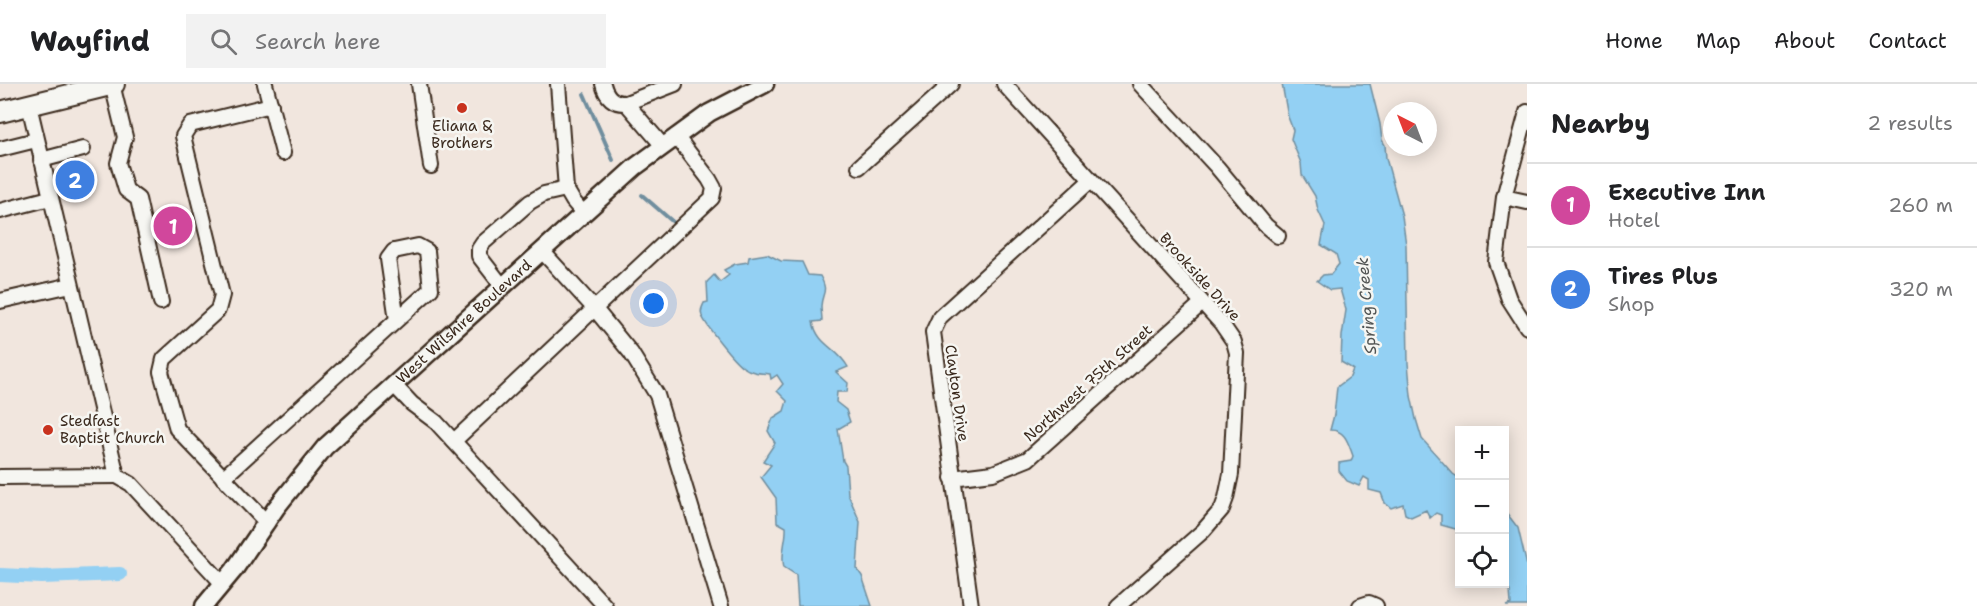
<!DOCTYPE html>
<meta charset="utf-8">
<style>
:root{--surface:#fff;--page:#f2f2f2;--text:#202124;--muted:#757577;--line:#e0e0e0;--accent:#111827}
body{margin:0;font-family:"Shantell Sans",sans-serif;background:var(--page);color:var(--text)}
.controls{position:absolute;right:18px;bottom:18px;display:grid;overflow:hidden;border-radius:0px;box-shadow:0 3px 15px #0003}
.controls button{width:54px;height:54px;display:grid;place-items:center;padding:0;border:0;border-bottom:2px solid var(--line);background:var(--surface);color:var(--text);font:30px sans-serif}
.compass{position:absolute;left:1383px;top:18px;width:54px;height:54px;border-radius:50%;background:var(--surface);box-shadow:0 3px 15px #0003;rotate:318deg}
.you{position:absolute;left:654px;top:220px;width:21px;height:21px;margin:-15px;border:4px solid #fff;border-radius:50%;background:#1a73e8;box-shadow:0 0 0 9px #1a73e833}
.badge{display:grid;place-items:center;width:39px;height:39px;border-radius:50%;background:var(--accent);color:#fff;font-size:20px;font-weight:700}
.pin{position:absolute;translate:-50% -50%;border:3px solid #fff;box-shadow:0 2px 6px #0006}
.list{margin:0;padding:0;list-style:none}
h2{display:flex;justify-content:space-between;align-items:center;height:78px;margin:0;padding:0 24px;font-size:26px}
h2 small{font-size:20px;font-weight:400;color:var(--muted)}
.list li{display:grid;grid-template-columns:39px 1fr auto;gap:18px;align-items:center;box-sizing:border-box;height:84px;padding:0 24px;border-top:2px solid var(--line)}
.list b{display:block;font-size:22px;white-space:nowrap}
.list p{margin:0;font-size:20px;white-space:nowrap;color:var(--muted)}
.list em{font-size:20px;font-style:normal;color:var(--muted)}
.icon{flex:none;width:33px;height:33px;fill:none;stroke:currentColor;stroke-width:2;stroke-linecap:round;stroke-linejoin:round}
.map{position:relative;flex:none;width:1527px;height:522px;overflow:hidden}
header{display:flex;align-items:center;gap:36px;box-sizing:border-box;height:84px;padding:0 30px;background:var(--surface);border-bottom:2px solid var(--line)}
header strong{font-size:28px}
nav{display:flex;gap:33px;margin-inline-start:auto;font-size:21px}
.search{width:420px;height:54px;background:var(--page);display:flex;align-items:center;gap:15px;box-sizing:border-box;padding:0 21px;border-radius:0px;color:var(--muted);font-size:22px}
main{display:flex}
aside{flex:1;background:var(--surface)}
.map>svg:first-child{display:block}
.water{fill:#93d0f3;stroke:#708e9e;stroke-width:1.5}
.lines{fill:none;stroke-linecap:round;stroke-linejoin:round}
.stream{stroke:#708e9e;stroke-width:4}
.canal{stroke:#93d0f3;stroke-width:14}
.minor-casing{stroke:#3b2a1e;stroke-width:18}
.major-casing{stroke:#3b2a1e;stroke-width:21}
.highway-casing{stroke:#3b2a1e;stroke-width:24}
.minor{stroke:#f6f6f2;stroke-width:14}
.major{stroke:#f6f6f2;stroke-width:16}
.highway{stroke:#f6f6f2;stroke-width:20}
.poi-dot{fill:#c8321e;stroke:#f6f6f2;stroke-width:2}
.labels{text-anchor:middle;stroke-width:5;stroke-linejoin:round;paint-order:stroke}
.poi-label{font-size:15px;fill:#3b2a1e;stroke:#f6f6f2}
.street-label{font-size:15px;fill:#3b2a1e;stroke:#f6f6f2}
.water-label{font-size:16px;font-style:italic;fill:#515453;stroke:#f6f6f2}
</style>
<header>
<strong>Wayfind</strong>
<div class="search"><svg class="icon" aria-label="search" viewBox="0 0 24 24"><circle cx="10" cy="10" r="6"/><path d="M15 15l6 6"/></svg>Search here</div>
<nav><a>Home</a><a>Map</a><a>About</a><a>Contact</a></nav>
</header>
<main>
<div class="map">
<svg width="1527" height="522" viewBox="0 0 1527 522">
<rect width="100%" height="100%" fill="#f1e6de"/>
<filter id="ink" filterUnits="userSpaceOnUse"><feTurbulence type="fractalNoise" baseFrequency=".0167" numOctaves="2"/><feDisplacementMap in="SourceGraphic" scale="12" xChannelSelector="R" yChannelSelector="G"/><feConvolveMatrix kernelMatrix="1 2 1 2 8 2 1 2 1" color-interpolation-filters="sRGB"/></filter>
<g filter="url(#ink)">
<!-- water -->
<g class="water">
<path d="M1282,0H1370L1380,40L1382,56L1385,61L1386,74L1402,132L1406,161L1408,279L1411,312L1416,335L1422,355L1453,390L1459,394V446L1441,441V431L1436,429L1430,434L1426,426L1411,433L1405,430L1403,420L1391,424L1385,419L1381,409L1369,406V396L1364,393L1359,402L1347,397L1339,387V379L1351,377L1353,372C1348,359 1346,346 1330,346L1334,331L1337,303L1350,293L1353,285L1341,278L1342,252L1346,226L1340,205L1330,206L1317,197L1323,191L1331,190L1339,180L1336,170L1321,161L1325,141L1318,126L1315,112L1302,91L1301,79L1291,55L1293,46L1288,33Z"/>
<path d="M767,170L781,177L802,178L808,191L820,192C829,208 822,208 821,222C821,227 822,232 822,237L813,238C818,262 837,263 848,283L836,288L848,299L847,308H837L836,318L846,326L850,338L838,345L843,377L846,382L848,410L860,438L857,485L862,492L872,522H798L796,491L784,483C780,468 787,457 786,443L777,438L776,414L761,393L771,381L763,377L775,359L768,347L773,334L784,327L787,317L777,307L783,300L777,291L771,295L770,290C761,289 751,289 743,283C733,276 707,243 702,232C700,227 702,223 704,219L708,218L707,198L714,191L720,198L729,191L724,186L735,180L748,178L749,173Z"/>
<path d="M1505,427L1518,444L1527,482V522H1506L1511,520L1510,507L1499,500H1504Z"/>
</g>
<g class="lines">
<!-- stream -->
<g class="stream">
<path d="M584,10L613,76"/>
<path d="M642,111L673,138"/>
</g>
<!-- canal -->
<path class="canal" d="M0,491L42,493L120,490"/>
<!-- minor casing -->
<g class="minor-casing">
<g id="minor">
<path d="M112,0L125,53L118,79L126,106L138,115L161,218"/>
<path d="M265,0L283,69"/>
<path d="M419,0L431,82"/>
<path d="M558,0L566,105L573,117L584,130"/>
<path d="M603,0C606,13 614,20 626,19L663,62"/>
<path d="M1004,0L1221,239L1234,258L1237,269L1231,390L1226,414L1222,425L1203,447L1118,522"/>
<path d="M1140,0L1217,83L1266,142L1278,152"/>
<path d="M626,19L675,0"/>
<path d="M1527,28L1504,113L1496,178L1509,215L1527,243"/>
<path d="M0,65L36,56"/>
<path d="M41,76L83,65"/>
<path d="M859,83L951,0"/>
<path d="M1504,113L1527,118"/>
<path d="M0,127L50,114"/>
<path d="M542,167L595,225L631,269L657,311L721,522"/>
<path d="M503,203L479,172V165L483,159L530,118L544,110L566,105"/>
<path d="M0,217L71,201"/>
<path d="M394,301L412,320L436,338L605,522"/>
<path d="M454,357L712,114L714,104L709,95L676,52"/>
<path d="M117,392L131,400L223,500"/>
<path d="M0,393L117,392L29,21"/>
<path d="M223,394L431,205L427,167L418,162L394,167L388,175L397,236"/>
<path d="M952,394L993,389L1028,375L1202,219"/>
<path d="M267,439L177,345L161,288L164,275L218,226L222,211L183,52L190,41L271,21"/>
<path d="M971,522L933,248L940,233L1091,96"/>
<path d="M1360,522L1369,519L1376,522"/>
</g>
</g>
<!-- major casing -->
<g class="major-casing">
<g id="major">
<path id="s1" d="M204,522L234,486L276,424L325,363L635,83L709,29L765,0"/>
</g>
</g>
<!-- highway casing -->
<g class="highway-casing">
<path id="highway" d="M0,28L114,0"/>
</g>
<!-- minor -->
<use href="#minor" class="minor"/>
<!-- major -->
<use href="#major" class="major"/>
<!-- highway -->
<use href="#highway" class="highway"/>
</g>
</g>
<!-- markers -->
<g class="poi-dot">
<circle cx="462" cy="24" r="6"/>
<circle cx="48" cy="346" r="6"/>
</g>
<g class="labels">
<!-- poi labels -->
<g class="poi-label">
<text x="462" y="47">Eliana &amp;<tspan x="462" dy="17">Brothers</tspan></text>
<text x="60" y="342" text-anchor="start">Stedfast<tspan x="60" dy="17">Baptist Church</tspan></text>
</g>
<!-- street labels -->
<g class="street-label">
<text transform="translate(1200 193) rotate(48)" y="5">Brookside Drive</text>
<text dy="5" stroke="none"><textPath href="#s1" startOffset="387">West Wilshire Boulevard</textPath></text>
<text transform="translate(1088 299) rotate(-42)" y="5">Northwest 75th Street</text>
<text transform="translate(957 309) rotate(82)" y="5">Clayton Drive</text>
</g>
<!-- water labels -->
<g class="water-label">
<text transform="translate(1366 222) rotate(-95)" y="6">Spring Creek</text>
</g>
</g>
</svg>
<div class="controls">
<button>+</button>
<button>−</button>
<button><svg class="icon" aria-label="locate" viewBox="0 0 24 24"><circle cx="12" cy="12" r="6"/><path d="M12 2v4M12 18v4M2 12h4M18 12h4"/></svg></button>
</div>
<svg class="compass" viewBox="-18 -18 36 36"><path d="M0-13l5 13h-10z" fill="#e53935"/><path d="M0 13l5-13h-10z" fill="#757577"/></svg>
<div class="you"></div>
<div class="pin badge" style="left:173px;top:142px;background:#d1479c">1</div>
<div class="pin badge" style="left:75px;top:96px;background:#3f7fe0">2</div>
</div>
<aside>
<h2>Nearby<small>2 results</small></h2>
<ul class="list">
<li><span class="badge" style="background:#d1479c">1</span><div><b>Executive Inn</b><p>Hotel</p></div><em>260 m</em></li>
<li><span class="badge" style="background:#3f7fe0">2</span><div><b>Tires Plus</b><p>Shop</p></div><em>320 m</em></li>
</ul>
</aside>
</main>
